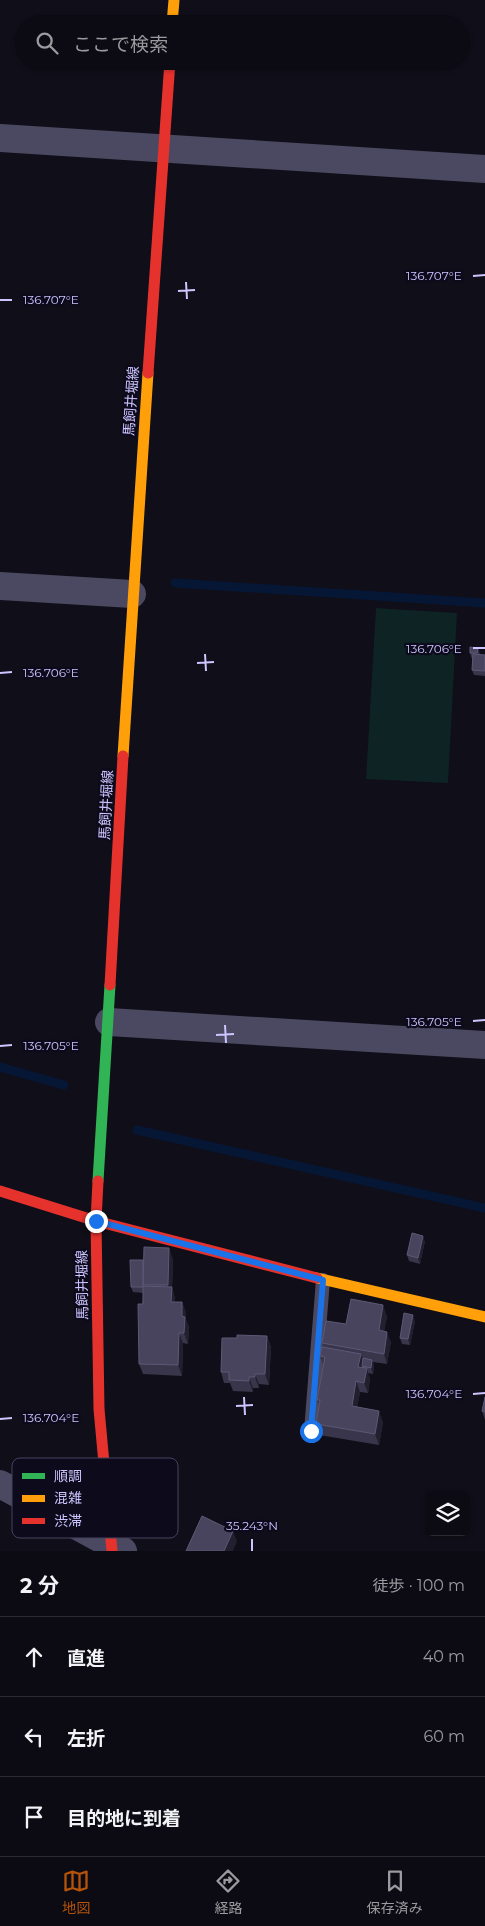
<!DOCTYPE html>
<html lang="ja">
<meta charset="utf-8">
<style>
:root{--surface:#0c0a12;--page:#15131b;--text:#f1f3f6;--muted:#9a9a9f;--line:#2c2b32;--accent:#b45309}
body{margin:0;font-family:Montserrat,"Noto Sans JP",sans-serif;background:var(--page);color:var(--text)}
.controls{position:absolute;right:15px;bottom:15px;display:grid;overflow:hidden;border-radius:8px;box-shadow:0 1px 4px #0004}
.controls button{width:45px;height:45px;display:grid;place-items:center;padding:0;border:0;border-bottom:1px solid var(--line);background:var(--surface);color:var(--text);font:25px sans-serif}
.stop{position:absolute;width:15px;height:15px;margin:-11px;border:4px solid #1a73e8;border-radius:50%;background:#fff}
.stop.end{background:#1a73e8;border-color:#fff;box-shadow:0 1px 5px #0008}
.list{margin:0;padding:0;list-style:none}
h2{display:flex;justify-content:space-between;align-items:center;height:65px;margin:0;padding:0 20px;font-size:21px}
h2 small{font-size:16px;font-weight:400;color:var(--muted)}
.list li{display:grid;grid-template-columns:32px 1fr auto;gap:15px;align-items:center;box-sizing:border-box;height:80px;padding:0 20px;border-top:1px solid var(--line)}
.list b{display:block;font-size:19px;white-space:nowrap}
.list em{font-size:16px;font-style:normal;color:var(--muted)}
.icon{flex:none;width:28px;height:28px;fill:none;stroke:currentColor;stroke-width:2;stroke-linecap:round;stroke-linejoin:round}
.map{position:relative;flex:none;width:485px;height:1551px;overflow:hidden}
.search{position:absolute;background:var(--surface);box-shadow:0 1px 4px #0004;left:15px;right:15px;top:15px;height:55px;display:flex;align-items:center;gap:12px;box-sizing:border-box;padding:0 18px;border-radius:28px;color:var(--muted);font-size:19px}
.sheet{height:305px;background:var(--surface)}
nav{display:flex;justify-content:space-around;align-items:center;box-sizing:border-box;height:70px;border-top:1px solid var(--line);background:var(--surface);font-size:14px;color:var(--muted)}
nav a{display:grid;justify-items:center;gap:2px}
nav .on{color:var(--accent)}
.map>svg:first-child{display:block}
.green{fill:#0d2324}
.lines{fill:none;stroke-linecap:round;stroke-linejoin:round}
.stream{stroke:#061736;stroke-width:9}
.lane{stroke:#4a4961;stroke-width:14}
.street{stroke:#4a4961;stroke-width:28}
.fast{stroke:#30b455;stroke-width:11}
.slow{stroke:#ff9f0a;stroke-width:11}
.jam{stroke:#e5322d;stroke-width:11}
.wall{fill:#39354a}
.shaded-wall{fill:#221f2e}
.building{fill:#49445d;stroke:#5d5876}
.route{stroke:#1a73e8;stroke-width:6}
.ticks{fill:none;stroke:#ccc5ff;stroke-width:2}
.labels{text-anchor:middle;stroke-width:4.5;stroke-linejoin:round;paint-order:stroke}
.street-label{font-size:14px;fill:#ccc5ff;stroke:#0d0a1c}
.key{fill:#0d0a1c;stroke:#464260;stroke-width:1}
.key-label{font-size:14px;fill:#ccc5ff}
.ticks-label{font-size:12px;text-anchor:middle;fill:#ccc5ff;stroke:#0d0a1c;stroke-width:4.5;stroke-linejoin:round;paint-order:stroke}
</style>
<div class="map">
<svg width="485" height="1551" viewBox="0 0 485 1551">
<rect width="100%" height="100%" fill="#100e18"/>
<!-- green -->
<path class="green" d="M376,608L457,613L448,783L366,779Z"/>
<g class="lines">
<!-- stream -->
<g class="stream">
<path d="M175,583L485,603"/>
<path d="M0,1067L64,1085"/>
<path d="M137,1130L485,1208"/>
</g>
<!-- lane -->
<path class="lane" d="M311,1431L323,1280"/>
<!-- street -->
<g class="street">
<path d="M0,138L485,169"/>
<path d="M0,586L132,594"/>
<path d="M109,1022L485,1045"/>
<path d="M0,1484L123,1551"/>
</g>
<!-- fast -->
<path class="fast" d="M98,1181L110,985"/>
<!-- slow -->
<g class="slow">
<path d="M172,24L174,0"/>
<path d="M123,756L148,373"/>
<path d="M317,1278L485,1317"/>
</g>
<!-- jam -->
<g class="jam">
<path d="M148,373L170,61"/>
<path d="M110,985L123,756"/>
<path d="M98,1181L96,1221L99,1409L112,1551"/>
<path d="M0,1191L96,1221L317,1278"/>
</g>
</g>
<!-- wall -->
<g class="wall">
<path d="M478,648L480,655H485V676L474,675L472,670L473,659H472L470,653Z"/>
<path d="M425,1241L420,1264L409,1261L407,1255Z"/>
<path d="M173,1259L172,1288L175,1298V1302H182L186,1313V1320L189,1327L188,1344L183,1343L182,1376L143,1374L139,1364L143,1293L133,1292L131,1287Z"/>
<path d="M387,1316L384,1331L391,1342L387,1364L373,1362L374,1366L373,1374L368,1373L370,1379L368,1393L360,1392L357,1407L383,1422L379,1445L319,1435L316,1424L319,1405L317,1400L323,1365L320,1356L323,1347L322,1343L346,1324Z"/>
<path d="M415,1321L410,1345L402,1344L400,1338Z"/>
<path d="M267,1336L271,1347L269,1385L259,1384V1388H253V1392L233,1391L230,1383H224L221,1372L237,1338Z"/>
<path d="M485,1397V1420L482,1411Z"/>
</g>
<!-- shaded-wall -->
<g class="shaded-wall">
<path d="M423,1236L425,1241L420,1264L418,1258Z"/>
<path d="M169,1248L173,1259L172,1288L175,1298V1313L171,1302V1295L168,1285Z"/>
<path d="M182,1302L186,1313V1320L189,1327L188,1344L184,1333L182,1316Z"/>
<path d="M383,1305L387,1316L383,1341L379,1330Z"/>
<path d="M413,1315L415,1321L410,1345L408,1339Z"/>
<path d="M387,1332L391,1342L387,1364L384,1354Z"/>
<path d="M179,1333L183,1343L182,1376L178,1365Z"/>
<path d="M267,1336L271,1347L269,1385L265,1374Z"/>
<path d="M361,1354L365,1364L362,1366L363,1371L358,1367Z"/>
<path d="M372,1360L374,1366L373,1374L371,1368Z"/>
<path d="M367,1368L370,1379L368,1393L364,1383Z"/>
<path d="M255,1374L259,1384V1388L255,1377Z"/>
<path d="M249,1377L253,1388V1392L249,1381Z"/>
<path d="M356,1381L360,1392L356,1417L352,1406Z"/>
<path d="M379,1411L383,1422L379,1445L375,1434Z"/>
<path d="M233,1531L237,1541L233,1551H224Z"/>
</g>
<!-- building -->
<g class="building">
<path d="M470,647L478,648L477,653H470Z"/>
<path d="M473,654L485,655V671L472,670Z"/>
<path d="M412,1233L423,1236L418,1258L407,1255Z"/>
<path d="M144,1247L169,1248L168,1285H143Z"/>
<path d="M130,1260H143V1287H131Z"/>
<path d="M143,1286L172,1287L171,1302H182V1316L185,1317L184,1333H179L178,1365L139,1364L138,1304H143Z"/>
<path d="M351,1299L383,1305L379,1330L387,1332L384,1354L322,1343L326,1321L346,1324Z"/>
<path d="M404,1313L413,1315L408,1339L400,1338Z"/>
<path d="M237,1335L267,1336L265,1374H255V1377H249V1381L229,1380V1372H221L222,1338H237Z"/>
<path d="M322,1347L361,1354L358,1367L367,1368L364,1383L356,1381L352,1406L379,1411L375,1434L316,1424L320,1400H317L325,1357L320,1356Z"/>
<path d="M363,1358L372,1360L371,1368L362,1366Z"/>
<path d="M485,1397V1412L482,1411Z"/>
<path d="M202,1516L233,1531L224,1551H186Z"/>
</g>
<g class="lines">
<!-- route -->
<path class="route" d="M96,1221L323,1280L311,1431"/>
</g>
<!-- ticks -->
<path class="ticks" d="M473,276L485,275M186,282L187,299M178,291L195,290M0,300H12M473,648H485M205,654L206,671M197,663L214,662M0,673L12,672M473,1021L485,1020M225,1025L226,1043M216,1035L234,1034M0,1046L12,1045M473,1394L485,1393M244,1397L245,1415M236,1406L253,1405M0,1419L12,1418M252,1539V1551"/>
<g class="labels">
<!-- street labels -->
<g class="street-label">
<text transform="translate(131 401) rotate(-86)" y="5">馬飼井堀線</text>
<text transform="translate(106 805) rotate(-87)" y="5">馬飼井堀線</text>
<text transform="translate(82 1285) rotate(-91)" y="5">馬飼井堀線</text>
</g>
</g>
<!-- legend -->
<rect x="12" y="1458" width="166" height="80" rx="8" class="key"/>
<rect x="22" y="1473" width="23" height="6" fill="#30b455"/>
<rect x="22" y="1495" width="23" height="7" fill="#ff9f0a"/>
<rect x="22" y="1518" width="23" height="6" fill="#e5322d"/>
<g class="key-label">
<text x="54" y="1481">順調</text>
<text x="54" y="1503">混雑</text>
<text x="54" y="1526">渋滞</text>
</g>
<g class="ticks-label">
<text x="434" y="280">136.707°E</text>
<text x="51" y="304">136.707°E</text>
<text x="434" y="653">136.706°E</text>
<text x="51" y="677">136.706°E</text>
<text x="434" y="1026">136.705°E</text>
<text x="51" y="1050">136.705°E</text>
<text x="434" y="1398">136.704°E</text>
<text x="51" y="1422">136.704°E</text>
<text x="252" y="1530">35.243°N</text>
</g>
</svg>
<div class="controls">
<button><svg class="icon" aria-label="layers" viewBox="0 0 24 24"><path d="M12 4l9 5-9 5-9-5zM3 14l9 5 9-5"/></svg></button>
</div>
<div class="stop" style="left:311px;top:1431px"></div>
<div class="stop end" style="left:96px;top:1221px"></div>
<div class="search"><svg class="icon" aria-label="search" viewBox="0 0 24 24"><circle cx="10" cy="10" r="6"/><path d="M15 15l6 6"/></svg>ここで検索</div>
</div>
<section class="sheet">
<h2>2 分<small>徒歩 · 100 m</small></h2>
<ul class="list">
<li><svg class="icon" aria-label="ahead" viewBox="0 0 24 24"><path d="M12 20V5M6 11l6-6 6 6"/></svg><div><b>直進</b></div><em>40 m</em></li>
<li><svg class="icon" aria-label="left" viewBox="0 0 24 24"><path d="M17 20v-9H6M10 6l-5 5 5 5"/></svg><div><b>左折</b></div><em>60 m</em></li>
<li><svg class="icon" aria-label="arrive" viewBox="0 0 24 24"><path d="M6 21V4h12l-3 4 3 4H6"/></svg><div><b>目的地に到着</b></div></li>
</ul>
</section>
<nav>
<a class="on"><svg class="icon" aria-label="map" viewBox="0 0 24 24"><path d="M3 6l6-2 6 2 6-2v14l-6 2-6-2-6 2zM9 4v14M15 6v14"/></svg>地図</a>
<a><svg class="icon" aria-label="directions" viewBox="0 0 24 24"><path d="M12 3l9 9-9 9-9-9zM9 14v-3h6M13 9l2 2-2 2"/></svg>経路</a>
<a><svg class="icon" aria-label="saved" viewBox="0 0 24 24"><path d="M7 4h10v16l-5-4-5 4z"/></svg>保存済み</a>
</nav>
